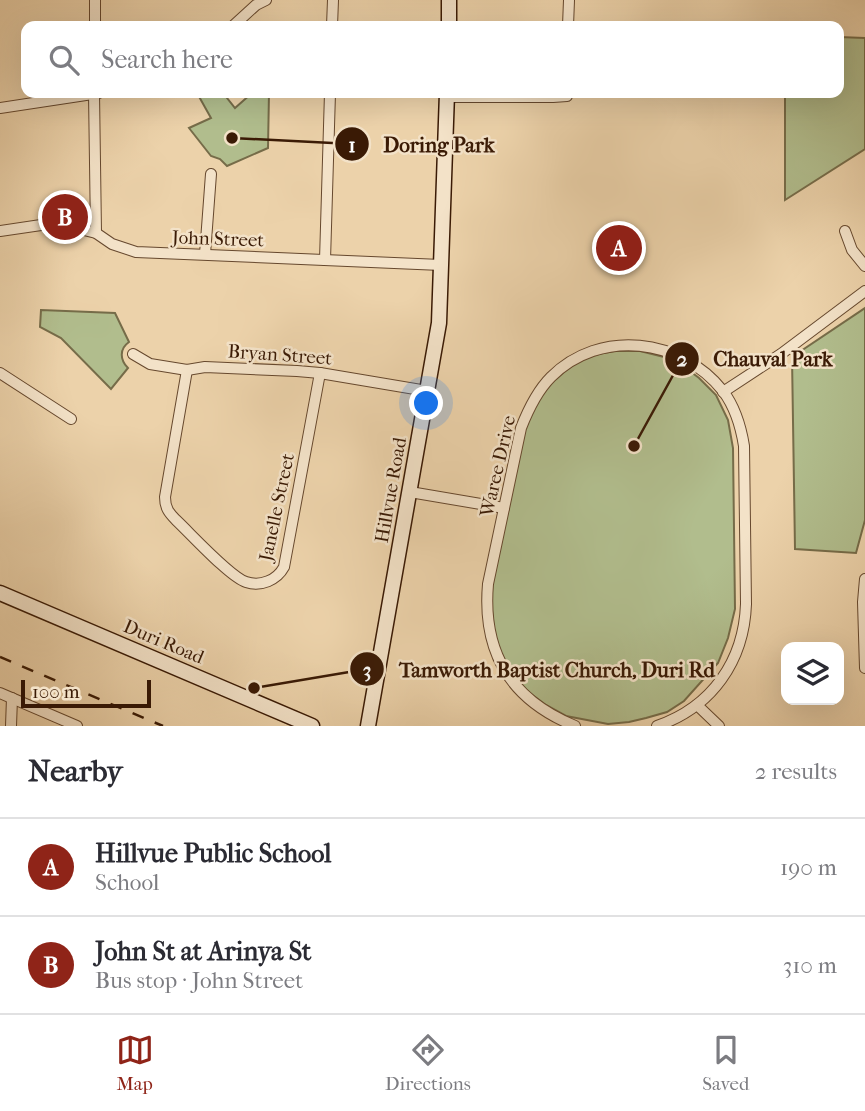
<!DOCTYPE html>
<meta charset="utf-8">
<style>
:root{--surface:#fff;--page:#f2f2f3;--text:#2b2b33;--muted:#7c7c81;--line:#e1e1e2;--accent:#8f2418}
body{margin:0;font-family:"IM FELL French Canon",serif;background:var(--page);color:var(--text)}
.controls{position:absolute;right:21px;bottom:21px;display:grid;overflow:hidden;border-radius:14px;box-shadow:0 7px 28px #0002}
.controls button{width:63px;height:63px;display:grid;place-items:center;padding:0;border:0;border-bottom:2px solid var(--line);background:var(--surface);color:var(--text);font:35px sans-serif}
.scale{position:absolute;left:21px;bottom:18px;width:130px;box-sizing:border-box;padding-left:7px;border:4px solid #3a1a05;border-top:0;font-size:19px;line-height:24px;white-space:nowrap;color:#3a1a05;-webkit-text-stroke:5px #f3e2c8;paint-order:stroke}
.you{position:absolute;left:427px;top:404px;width:24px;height:24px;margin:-18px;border:5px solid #fff;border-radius:50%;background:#1a73e8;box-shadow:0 0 0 10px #1a73e833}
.badge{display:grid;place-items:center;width:46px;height:46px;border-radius:50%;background:var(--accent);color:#fff;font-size:23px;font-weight:700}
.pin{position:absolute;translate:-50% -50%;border:4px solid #fff;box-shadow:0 2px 7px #0006}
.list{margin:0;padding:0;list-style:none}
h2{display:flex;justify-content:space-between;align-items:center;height:91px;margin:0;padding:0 28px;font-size:30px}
h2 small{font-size:23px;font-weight:400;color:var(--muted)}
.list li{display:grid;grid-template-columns:46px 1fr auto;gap:21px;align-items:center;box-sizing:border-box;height:98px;padding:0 28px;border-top:2px solid var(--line)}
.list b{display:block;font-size:26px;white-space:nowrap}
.list p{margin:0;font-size:23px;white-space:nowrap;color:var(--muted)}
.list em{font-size:23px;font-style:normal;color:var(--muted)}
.icon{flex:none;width:38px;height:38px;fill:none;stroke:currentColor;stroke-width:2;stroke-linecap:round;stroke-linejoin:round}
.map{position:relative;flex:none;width:865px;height:726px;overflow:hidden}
.search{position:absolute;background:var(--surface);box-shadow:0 7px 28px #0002;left:21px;right:21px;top:21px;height:77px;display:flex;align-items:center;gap:18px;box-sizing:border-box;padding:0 24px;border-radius:14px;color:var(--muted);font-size:26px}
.sheet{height:287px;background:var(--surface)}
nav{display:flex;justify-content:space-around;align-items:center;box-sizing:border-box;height:98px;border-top:2px solid var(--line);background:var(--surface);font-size:19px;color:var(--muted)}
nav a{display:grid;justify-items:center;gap:4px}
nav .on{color:var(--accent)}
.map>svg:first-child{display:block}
.green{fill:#b1bd8d;stroke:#766c49;stroke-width:2}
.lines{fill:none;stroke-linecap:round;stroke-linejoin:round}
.street-casing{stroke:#66482e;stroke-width:12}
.secondary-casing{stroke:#3a1a05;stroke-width:17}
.street{stroke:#f3e2c8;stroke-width:10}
.secondary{stroke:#f3e2c8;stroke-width:14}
.rail{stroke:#3a1a05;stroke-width:2.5;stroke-dasharray:12 12;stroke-linecap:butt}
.labels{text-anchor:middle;stroke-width:5;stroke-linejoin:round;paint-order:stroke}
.street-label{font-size:19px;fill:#3a1a05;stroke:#f3e2c8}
.leader{fill:none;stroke:#3a1a05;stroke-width:2.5}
.callout-dot{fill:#3a1a05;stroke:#f3e2c8;stroke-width:2.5}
.mark-label{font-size:21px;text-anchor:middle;font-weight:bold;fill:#fff}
.callout-label{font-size:21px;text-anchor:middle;font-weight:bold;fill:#3a1a05;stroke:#f3e2c8;stroke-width:5;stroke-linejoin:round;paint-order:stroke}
</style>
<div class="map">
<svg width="865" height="726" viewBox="0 0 865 726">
<rect width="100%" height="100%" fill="#ecd2aa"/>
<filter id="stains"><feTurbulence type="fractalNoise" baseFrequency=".00286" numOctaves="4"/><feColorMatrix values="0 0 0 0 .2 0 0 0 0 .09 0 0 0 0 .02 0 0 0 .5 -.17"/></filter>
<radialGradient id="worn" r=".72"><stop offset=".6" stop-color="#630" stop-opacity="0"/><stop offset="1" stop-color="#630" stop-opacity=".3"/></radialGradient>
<!-- green -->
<g class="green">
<path d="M839,37L865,38V149L785,200V93H839Z"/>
<path d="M197,93H223L235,108L252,93H269L268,148L227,166L220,159L211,156L189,128L211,118Z"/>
<path d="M865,308V520L856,553L795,549L792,357Z"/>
<path d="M41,310L115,313L129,342C119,349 120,360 128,368L111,389L61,338L40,327Z"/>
<path d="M614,351H640L664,357L682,365L699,378L716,395L728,420L733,448L735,609L728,638L718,663L684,701L667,712L646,718L629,722L608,724L566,716L546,705L527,691L507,670L495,643L489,583L526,420L549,382L579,361L594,355Z"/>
</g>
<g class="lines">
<!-- street casing -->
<g class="street-casing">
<g id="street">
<path d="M95,26V0"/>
<path d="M233,26L256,5L266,0"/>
<path d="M332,26L333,0"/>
<path d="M568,26L569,0"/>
<path d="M94,93L96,233"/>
<path d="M447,97H553L567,96L566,93"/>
<path d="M0,108L99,93"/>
<path d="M0,231L41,225H64L96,233L112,244L136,252L441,265"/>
<path d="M845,231L852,250L865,266"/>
<path d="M205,254L211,174"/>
<path d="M325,260L330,93"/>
<path d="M133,354L150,364L187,370L205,367L297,371L320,373L427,391"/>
<path d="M187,370L165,497C165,508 169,513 176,520C191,534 230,577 246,582C261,587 277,580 284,567L320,373"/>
<path d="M0,373L71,419"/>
<path d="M723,392L781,354L865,291"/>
<path d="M410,492L504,508"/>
<path d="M865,579L863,602L865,668"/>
<path d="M0,693L77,726"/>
<path d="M697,705L719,726"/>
<path d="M11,726L12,698"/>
<path d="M575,726C511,700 482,653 488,584L521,428C528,410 537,391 551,377C600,328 681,338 723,391C735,407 741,427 744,446L746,604C744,661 712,707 657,726"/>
</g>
</g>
<!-- secondary casing -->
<g class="secondary-casing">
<g id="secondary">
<path d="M449,26V0"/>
<path d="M0,593L312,726"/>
<path d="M368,726L439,323L447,93"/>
</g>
</g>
<!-- street -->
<use href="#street" class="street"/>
<!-- secondary -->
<use href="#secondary" class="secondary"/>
<!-- rail -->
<path class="rail" d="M0,657L163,726"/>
</g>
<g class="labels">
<!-- street labels -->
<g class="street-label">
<text transform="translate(218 238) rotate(2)" y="7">John Street</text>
<text transform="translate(280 354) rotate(4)" y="7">Bryan Street</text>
<text transform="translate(497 466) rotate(-77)" y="7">Waree Drive</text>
<text transform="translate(390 490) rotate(-80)" y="7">Hillvue Road</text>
<text transform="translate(276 507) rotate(-78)" y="7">Janelle Street</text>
<text transform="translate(164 641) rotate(23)" y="7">Duri Road</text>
</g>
</g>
<!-- callouts -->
<path class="leader" d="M232 138L352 144M634 446L682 359M254 688L367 669"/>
<g class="callout-dot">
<circle cx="232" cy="138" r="7"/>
<circle cx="634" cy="446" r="7"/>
<circle cx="254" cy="688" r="7"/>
<circle cx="352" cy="144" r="18"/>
<circle cx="682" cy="359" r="18"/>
<circle cx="367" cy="669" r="18"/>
</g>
<g class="mark-label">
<text x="352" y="152">1</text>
<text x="682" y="366">2</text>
<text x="367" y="677">3</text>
</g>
<g class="callout-label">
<text x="439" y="152">Doring Park</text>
<text x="773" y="366">Chauval Park</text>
<text x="557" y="677">Tamworth Baptist Church, Duri Rd</text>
</g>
<rect width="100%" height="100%" filter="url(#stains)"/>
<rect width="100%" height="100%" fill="url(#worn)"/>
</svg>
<div class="controls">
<button><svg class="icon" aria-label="layers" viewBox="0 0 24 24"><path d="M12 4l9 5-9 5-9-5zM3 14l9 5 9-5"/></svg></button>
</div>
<div class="scale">100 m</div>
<div class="you"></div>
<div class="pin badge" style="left:619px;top:248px">A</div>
<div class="pin badge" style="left:65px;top:217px">B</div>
<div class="search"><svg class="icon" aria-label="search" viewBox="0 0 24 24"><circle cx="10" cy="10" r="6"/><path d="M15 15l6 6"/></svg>Search here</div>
</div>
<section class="sheet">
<h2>Nearby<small>2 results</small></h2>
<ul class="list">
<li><span class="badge">A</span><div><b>Hillvue Public School</b><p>School</p></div><em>190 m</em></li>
<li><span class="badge">B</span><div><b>John St at Arinya St</b><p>Bus stop · John Street</p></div><em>310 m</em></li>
</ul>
</section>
<nav>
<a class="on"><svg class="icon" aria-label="map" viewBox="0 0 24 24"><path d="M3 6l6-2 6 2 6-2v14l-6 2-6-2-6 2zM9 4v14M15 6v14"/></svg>Map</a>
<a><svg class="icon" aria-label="directions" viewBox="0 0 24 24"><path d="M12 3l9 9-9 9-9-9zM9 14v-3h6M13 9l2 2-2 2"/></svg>Directions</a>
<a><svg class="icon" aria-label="saved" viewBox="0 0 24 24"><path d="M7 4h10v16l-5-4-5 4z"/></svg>Saved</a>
</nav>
